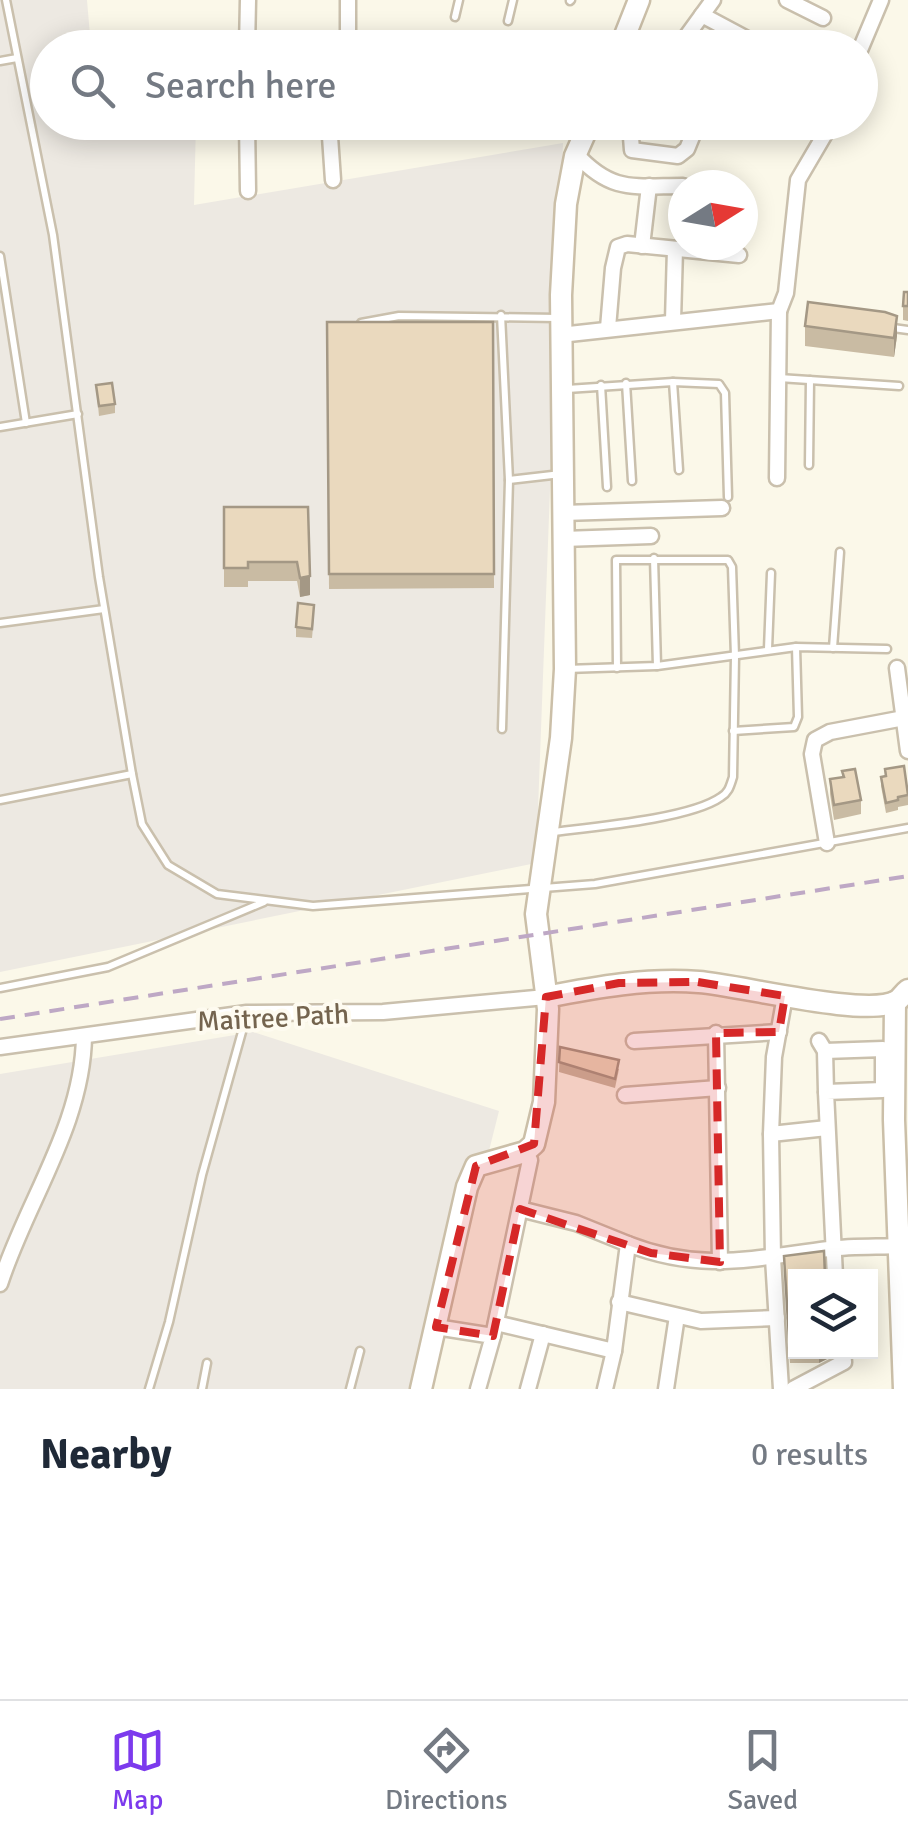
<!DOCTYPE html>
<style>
:root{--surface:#fff;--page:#f2f2f3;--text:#1f2937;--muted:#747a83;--line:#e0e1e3;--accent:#7c3aed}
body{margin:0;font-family:Signika,sans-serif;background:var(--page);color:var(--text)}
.controls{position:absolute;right:30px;bottom:30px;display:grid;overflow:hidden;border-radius:0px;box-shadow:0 5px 25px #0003}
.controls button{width:90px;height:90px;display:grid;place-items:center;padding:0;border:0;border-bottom:2px solid var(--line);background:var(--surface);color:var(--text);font:50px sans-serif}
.compass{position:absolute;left:668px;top:170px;width:90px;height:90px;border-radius:50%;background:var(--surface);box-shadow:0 5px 25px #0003;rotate:79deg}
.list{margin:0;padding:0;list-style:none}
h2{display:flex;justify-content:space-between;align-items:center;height:130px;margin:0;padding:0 40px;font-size:42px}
h2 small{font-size:32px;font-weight:400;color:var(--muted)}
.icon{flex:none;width:55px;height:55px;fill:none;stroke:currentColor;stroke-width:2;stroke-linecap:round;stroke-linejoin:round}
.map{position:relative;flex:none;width:908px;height:1389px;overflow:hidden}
.search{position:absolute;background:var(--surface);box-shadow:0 5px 25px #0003;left:30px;right:30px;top:30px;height:110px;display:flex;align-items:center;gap:25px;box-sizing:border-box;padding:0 35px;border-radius:55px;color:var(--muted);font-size:38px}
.sheet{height:310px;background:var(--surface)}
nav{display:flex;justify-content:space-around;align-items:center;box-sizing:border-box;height:140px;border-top:2px solid var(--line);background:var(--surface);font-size:28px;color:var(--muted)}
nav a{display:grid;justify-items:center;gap:5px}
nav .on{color:var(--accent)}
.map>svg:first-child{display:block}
.industrial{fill:#ede9e2}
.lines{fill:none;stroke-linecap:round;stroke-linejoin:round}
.lane-casing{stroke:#cac0ad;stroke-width:11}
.street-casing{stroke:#cac0ad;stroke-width:19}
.secondary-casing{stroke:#cbbfa8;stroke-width:25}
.lane{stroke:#fff;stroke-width:6}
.street{stroke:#fff;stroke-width:14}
.secondary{stroke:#fff;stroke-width:20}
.rail{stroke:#bea8c5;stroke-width:4;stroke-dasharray:15 10;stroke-linecap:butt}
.wall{fill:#c9bba3}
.shaded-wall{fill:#a49885}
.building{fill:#ead9be;stroke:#a49885;stroke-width:2.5}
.marked{fill:#d62828;fill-opacity:0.2;stroke:#d62828;stroke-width:8;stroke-dasharray:20 12;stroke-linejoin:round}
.labels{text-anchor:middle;stroke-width:8;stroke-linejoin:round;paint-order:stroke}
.street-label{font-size:28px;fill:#74644e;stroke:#fefbf0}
</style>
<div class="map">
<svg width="908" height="1389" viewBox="0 0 908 1389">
<rect width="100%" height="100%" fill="#fbf8e9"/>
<!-- industrial -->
<g class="industrial">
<path d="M0,0H87L91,47L48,48V122L196,123L194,205L563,143L536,863L0,972Z"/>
<path d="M253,1032L499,1111L429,1389H0V1074Z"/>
</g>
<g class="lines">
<!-- lane casing -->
<g class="lane-casing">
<g id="lane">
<path d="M6,0L53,235L99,577L132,774L142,824L168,865L217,894L313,906L595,884L908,828"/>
<path d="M570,1L571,0"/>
<path d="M455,17L459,0"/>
<path d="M508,21L513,0"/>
<path d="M0,61L17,58"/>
<path d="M0,256L26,423"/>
<path d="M501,315L509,480L502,729"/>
<path d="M361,323L399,316L558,318"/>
<path d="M893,328L908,330"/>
<path d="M779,378L899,386"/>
<path d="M673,382L679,470"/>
<path d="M626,383L632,481"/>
<path d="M601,385L607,487"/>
<path d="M567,389L673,382L719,384L725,393L728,497"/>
<path d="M0,427L78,414"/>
<path d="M809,465L810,380"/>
<path d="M509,480L561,474"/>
<path d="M654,558L657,666"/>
<path d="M0,623L104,609"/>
<path d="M833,648L840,552"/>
<path d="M768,649L771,573"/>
<path d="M566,669L657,666L796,647L887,649"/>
<path d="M733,731L794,727L798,717L796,647"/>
<path d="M0,800L132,774"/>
<path d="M552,832C592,827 690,819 721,797C729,792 730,786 733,777L735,656L732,567L728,560H616L617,668"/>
<path d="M0,988L108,967L264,902"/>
<path d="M149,1389L169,1322L202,1175L247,1014"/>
<path d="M202,1389L207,1363"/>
<path d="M350,1389L360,1351"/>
</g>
</g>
<!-- street casing -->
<g class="street-casing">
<g id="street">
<path d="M348,0V48"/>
<path d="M787,0L823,18"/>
<path d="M702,15L764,48"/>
<path d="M247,48L248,0"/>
<path d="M678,48L713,0"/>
<path d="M860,50L881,0"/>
<path d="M247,122L248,191"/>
<path d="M329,122L333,180"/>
<path d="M638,122L631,137L632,150L678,156L687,149L698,122"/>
<path d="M576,154C612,193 633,186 683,186"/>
<path d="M642,246L649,186"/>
<path d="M673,321L675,249"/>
<path d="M608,328L613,268L618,247L627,244L739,255"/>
<path d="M560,335L779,311L786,293L798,180L832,122"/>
<path d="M777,478L779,311"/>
<path d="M563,513L722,508"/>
<path d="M563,539L651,536"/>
<path d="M897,668L908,751"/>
<path d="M827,843L812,754L815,740L830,732L904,718"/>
<path d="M785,996L774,1057L771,1134L827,1128"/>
<path d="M716,1033L720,1262"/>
<path d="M634,1041L779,1032"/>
<path d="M819,1041L825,1051L826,1092"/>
<path d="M0,1047L247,1013L383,1012L546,997"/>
<path d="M825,1051L883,1049V1090L826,1092L835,1276"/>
<path d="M625,1095L718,1088"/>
<path d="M771,1134L773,1258L781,1389"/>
<path d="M520,1209L576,1223L628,1244L614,1351L605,1389"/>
<path d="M628,1244C702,1273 754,1258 829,1249C852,1246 876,1247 900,1246"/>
<path d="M0,1284C26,1202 83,1125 84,1036"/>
<path d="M619,1302L701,1321L777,1318"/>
<path d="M496,1323L614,1351"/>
<path d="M436,1327L493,1336L478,1389"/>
<path d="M493,1336L530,1160"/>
<path d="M528,1389L543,1334"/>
<path d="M666,1389L677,1316"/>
<path d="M793,1389L844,1362L843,1352"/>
</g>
</g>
<!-- secondary casing -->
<g class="secondary-casing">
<g id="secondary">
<path d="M620,48L639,0"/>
<path d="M546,997C597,987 647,978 699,982C739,985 867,1018 897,1001C901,998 904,993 908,990"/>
<path d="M895,1002L894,1120L904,1389"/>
<path d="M421,1389L467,1187L476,1166L525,1152L534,1144L544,1102L548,1009L536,914L561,738L565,669L561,295L566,204L575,156L590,122"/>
</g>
</g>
<!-- lane -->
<use href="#lane" class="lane"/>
<!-- street -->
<use href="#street" class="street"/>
<!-- secondary -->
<use href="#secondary" class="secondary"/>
<!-- rail -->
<path class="rail" d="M0,1019L908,876"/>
</g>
<!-- wall -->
<g class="wall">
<path d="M908,292V321L903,320V306Z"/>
<path d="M327,322H493L494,588L329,589Z"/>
<path d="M805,326L897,336L894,357L805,346Z"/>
<path d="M96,385L115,404V413L99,416Z"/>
<path d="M224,507H308L310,595L300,597L297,581H248V587H224Z"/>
<path d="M314,615L312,638L296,637V627Z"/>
<path d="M885,769L908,787V805L898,807V810L886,813L881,786V777L885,776Z"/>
<path d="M842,771L861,800V814L834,820L830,794V779L842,777Z"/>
<path d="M560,1047L619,1069L615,1088L559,1072Z"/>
<path d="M784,1266L827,1352V1359L819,1363H790Z"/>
</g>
<!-- shaded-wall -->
<g class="shaded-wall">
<path d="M897,316V336L894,357V338Z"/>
<path d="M310,576V595L300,597V578Z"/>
<path d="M823,1352H827V1359L819,1363V1353Z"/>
</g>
<!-- building -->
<g class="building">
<path d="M904,292H908V306H903Z"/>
<path d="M808,302L885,312L897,316L894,338L805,326Z"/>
<path d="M327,322H493L494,574H329Z"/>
<path d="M112,383L115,404L99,406L96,385Z"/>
<path d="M224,507H308L310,576L300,578L297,562H248V568H224Z"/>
<path d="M298,603L314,605L312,629L296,627Z"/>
<path d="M904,766L908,795L898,797V800L886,803L881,777L886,776L885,769Z"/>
<path d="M855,769L861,800L834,805L830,779L844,777L842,771Z"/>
<path d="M560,1047L619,1060L615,1079L559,1062Z"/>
<path d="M824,1251L825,1276H796V1352H823L819,1353L790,1354L784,1256Z"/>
</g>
<!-- marked area -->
<path class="marked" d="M698,982L785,996L779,1032L716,1033L720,1262L651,1253L520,1209L493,1336L436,1327L476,1166L534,1144L546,997L619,983Z"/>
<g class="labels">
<!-- street labels -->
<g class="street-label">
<text transform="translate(273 1017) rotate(-3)" y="10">Maitree Path</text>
</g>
</g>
</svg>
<div class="controls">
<button><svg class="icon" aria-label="layers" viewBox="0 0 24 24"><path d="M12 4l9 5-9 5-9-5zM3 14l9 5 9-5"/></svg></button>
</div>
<svg class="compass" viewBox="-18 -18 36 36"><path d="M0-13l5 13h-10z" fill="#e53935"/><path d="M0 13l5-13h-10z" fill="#747a83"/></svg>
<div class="search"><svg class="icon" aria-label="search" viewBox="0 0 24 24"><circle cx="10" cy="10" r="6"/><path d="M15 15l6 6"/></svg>Search here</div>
</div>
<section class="sheet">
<h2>Nearby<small>0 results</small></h2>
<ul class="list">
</ul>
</section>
<nav>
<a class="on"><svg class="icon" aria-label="map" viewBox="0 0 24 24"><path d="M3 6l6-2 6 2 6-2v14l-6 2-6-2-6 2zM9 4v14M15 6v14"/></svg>Map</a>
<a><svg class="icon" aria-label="directions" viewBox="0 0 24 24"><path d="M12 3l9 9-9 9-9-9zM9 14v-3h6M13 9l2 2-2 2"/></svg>Directions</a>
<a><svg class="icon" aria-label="saved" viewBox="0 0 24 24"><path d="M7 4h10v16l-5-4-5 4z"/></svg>Saved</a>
</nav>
